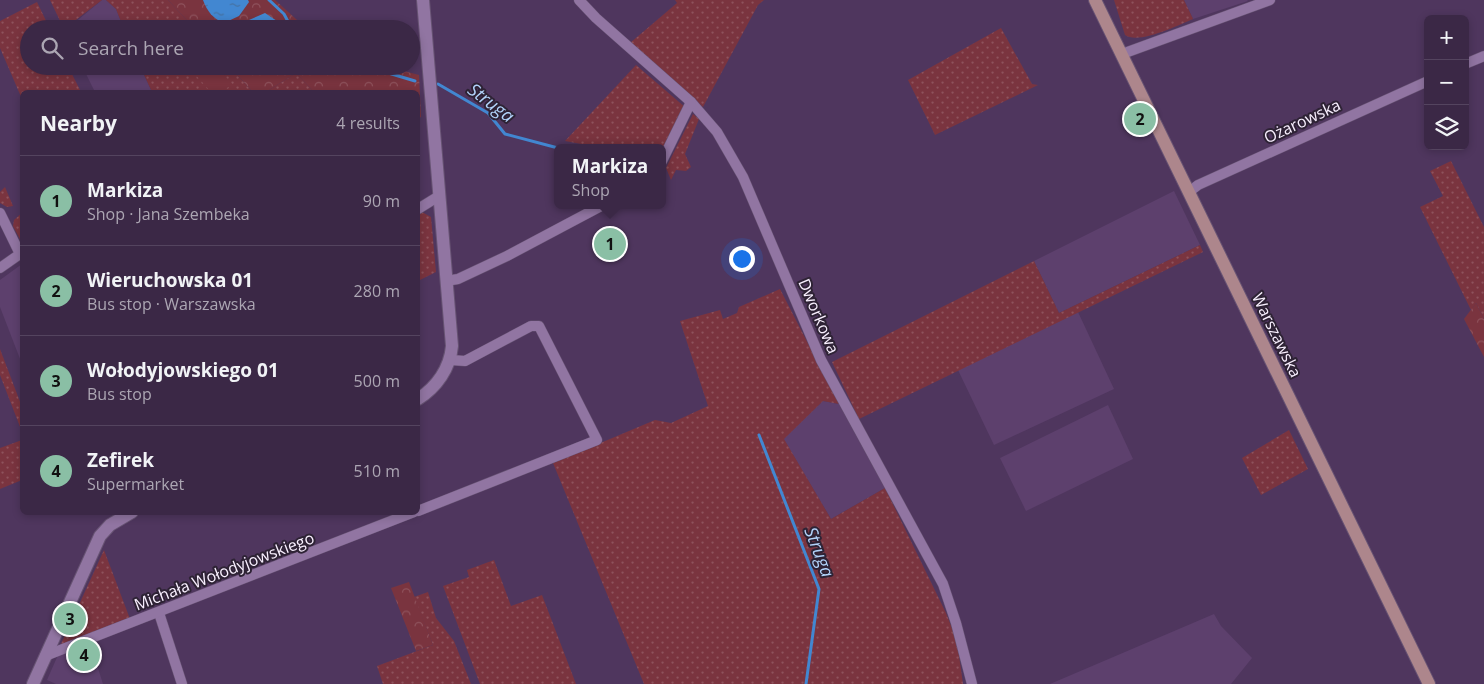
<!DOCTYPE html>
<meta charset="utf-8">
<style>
:root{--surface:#3b2846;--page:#463451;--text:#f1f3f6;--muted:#aca6b3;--line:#54445f;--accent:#8abfa5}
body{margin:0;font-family:"Open Sans",sans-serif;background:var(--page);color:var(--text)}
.controls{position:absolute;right:15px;top:15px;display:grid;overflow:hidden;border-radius:8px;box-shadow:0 2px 8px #0003}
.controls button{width:45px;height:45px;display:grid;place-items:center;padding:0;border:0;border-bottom:1px solid var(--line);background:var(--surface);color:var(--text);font:25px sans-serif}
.you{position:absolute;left:741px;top:258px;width:18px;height:18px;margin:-12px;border:4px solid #fff;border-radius:50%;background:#1a73e8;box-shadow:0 0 0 8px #1a73e833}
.badge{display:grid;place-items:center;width:32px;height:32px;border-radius:50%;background:var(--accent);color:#111;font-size:16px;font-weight:700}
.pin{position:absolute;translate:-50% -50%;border:2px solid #fff;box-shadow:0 1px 5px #0006}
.popup{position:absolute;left:554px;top:144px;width:112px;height:65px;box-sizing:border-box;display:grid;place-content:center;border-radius:8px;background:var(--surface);filter:drop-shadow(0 1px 4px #0005);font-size:16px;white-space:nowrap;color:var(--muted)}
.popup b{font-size:19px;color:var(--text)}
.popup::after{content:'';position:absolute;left:50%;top:100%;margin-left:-10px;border:10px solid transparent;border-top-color:var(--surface)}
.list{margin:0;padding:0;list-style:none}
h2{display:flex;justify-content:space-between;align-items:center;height:65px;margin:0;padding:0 20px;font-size:21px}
h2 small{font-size:16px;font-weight:400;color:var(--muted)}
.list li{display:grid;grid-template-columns:32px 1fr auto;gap:15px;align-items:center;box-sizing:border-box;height:90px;padding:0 20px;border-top:1px solid var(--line)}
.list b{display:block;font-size:19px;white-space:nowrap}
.list p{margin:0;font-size:16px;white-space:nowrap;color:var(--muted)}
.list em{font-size:16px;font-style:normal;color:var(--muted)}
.icon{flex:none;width:28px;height:28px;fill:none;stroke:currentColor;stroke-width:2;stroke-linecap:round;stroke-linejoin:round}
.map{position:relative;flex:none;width:1484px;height:684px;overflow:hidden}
.search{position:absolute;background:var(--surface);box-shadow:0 2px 8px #0003;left:20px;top:20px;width:400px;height:55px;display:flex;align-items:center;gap:12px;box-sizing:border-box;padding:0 18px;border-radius:28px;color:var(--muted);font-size:19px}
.panel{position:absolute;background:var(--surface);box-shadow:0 2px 8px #0003;left:20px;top:90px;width:400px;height:425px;border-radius:8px}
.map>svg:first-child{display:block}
.built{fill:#5d406d}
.grass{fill:url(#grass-dots)}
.forest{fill:url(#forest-crowns)}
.pitch{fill:#7a343f}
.water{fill:url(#water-ripples)}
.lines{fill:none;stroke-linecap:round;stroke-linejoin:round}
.stream{stroke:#4287d1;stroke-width:3}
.minor-casing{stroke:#675373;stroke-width:11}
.tertiary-casing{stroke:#675373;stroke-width:14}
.secondary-casing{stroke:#675373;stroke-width:14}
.minor{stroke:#9175a2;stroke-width:10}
.tertiary{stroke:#9175a2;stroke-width:12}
.secondary{stroke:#ad868c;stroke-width:12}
.labels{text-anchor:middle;stroke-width:4;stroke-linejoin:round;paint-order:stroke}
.street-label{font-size:16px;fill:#f9f0ff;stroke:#2e2335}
.water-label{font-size:18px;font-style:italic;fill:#b2d3fa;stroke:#2e2335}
</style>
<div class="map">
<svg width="1484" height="684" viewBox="0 0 1484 684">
<defs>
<pattern id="grass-dots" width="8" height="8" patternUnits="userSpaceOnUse" patternTransform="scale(1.25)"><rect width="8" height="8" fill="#7a343f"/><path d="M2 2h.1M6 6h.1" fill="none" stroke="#8e525c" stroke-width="1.8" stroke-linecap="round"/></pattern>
<pattern id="forest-crowns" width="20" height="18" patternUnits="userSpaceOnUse" patternTransform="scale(1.25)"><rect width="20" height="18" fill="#7a343f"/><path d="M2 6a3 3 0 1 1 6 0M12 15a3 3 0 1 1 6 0" fill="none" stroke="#8e525c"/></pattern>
<pattern id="water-ripples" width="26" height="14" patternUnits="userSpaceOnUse" patternTransform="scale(1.25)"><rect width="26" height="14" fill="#4287d1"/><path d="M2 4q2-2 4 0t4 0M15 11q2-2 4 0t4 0" fill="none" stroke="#4571a2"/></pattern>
</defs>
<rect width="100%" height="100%" fill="#4f365e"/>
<!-- built -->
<g class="built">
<path d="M102,0H106L116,9L124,29H67Z"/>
<path d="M1184,0H1247L1248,1L1193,19Z"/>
<path d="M82,66H140L152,92H95Z"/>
<path d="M1174,191L1200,245L1059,313L1034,261Z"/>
<path d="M22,264V364L0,307V280Z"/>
<path d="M1078,312L1114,389L994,445L958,370Z"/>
<path d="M823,401L839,404L885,488L831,519L783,438Z"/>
<path d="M1108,405L1133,459L1026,511L1000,458Z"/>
<path d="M1214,614L1221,626L1252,658L1231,684H1050Z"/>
<path d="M94,641L101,664L97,665L103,684H56L47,680L58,655Z"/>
</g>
<!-- grass -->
<g class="grass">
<path d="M50,0H102L64,29Z"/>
<path d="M106,0H168L195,29H124L116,9Z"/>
<path d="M675,0H764L758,5L703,107L630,43L677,3Z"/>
<path d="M1114,0H1184L1193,19C1179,25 1138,45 1125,35Z"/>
<path d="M37,2L50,29H29V66H68L81,92H22V99L0,48V21Z"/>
<path d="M1001,28L1032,84L1038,85L935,135L908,80Z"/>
<path d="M636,65L686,108L663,157L662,148H603L565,141Z"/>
<path d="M140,66H229L252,91L152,92Z"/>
<path d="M296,73L314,92H266Z"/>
<path d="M693,114L699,119L685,154L691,167L686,171L676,170L671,180L666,168Z"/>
<path d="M1451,161L1484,227V319L1476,303L1471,310L1420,207L1443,196L1430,171Z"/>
<path d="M5,187L13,206L7,207L0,203V192Z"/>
<path d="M422,212L431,217L436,272L418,281V215Z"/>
<path d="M22,213V243L13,226L14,220Z"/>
<path d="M1200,245L1203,252L859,419L832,362L1034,261L1059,313Z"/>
<path d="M780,289L839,404L823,401L784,439L831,519L885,488L946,613L957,641L963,684H644L553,463L655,420L671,423L708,406L680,321L720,310L723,319L737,313L739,307Z"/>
<path d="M0,349L22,407V432L0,375Z"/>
<path d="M1289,430L1308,469L1261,495L1242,458Z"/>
<path d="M22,440V480L0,489V448Z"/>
<path d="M104,550L130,619L64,645L61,644Z"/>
<path d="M494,560L511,606L542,595L576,684H480L443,586L469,577L467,570Z"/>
<path d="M428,592L436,618L454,641L471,684H383L377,666L433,645L414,597Z"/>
</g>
<!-- forest -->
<g class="forest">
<path d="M168,0H275L307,29H195Z"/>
<path d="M229,66H385L419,75L421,117L418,118V92H314L296,73L266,92H253Z"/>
<path d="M1476,303L1484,319V357L1464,319Z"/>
<path d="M409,582L433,645L416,651L391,588Z"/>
</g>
<!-- pitch -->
<path class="pitch" d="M201,66H216L232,84L222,92H211L194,73Z"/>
<!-- water -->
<g class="water">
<path d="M203,0H248L249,2L239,16L224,23C213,19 207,11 203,0Z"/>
<path d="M265,13L277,21L281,29H243L249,20Z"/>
</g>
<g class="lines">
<!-- stream -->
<g class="stream">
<path d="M269,0L284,14L292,29"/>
<path d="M365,66L415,81"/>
<path d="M438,84L488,113L505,134L558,148"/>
<path d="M759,435L819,589L806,684"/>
</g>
<!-- minor casing -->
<g class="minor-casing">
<g id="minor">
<path d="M579,0L596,18L691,102L717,132L743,177L821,360L943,584L956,623L972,684"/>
<path d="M1122,54L1270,0"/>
<path d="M1465,64L1484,56"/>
<path d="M662,161L691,102"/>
<path d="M1189,192L1198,185L1428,81"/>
<path d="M418,209L439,196"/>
<path d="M0,213L20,254L0,268"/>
<path d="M446,281L458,279L507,256L603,205"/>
<path d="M418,511L597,440L539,326H531L465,361L451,360"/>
<path d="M159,613L182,684"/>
<path d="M45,656L414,512"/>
</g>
</g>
<!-- tertiary casing -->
<g class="tertiary-casing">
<g id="tertiary">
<path d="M418,399C437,387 450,368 452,346L423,0"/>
<path d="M33,684L100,536L110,525L132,512"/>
</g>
</g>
<!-- secondary casing -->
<g class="secondary-casing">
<path id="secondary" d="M1095,0L1429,684"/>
</g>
<!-- minor -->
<use href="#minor" class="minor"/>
<!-- tertiary -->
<use href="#tertiary" class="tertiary"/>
<!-- secondary -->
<use href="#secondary" class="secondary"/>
</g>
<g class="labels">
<!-- street labels -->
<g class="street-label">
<text transform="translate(1302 121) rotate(-25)" y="6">Ożarowska</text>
<text transform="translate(819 316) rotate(67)" y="6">Dworkowa</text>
<text transform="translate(1277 335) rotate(64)" y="6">Warszawska</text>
<text transform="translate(224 571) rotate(-21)" y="6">Michała Wołodyjowskiego</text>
</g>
<!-- water labels -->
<g class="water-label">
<text transform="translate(491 103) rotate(37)" y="6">Struga</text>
<text transform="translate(819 552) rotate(69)" y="6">Struga</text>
</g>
</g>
</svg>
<div class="controls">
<button>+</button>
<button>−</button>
<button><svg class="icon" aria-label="layers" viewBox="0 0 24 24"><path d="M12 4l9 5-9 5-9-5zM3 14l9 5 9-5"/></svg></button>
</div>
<div class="you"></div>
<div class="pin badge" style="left:610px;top:244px">1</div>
<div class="popup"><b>Markiza</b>Shop</div>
<div class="pin badge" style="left:1140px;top:119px">2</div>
<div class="pin badge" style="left:70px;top:619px">3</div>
<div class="pin badge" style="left:84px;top:655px">4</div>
<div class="search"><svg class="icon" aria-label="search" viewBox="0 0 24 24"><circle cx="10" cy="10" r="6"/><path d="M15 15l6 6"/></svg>Search here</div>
<section class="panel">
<h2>Nearby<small>4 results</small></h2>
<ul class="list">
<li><span class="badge">1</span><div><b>Markiza</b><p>Shop · Jana Szembeka</p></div><em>90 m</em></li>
<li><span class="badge">2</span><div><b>Wieruchowska 01</b><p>Bus stop · Warszawska</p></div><em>280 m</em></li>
<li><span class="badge">3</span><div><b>Wołodyjowskiego 01</b><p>Bus stop</p></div><em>500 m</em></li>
<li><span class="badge">4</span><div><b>Zefirek</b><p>Supermarket</p></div><em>510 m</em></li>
</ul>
</section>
</div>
